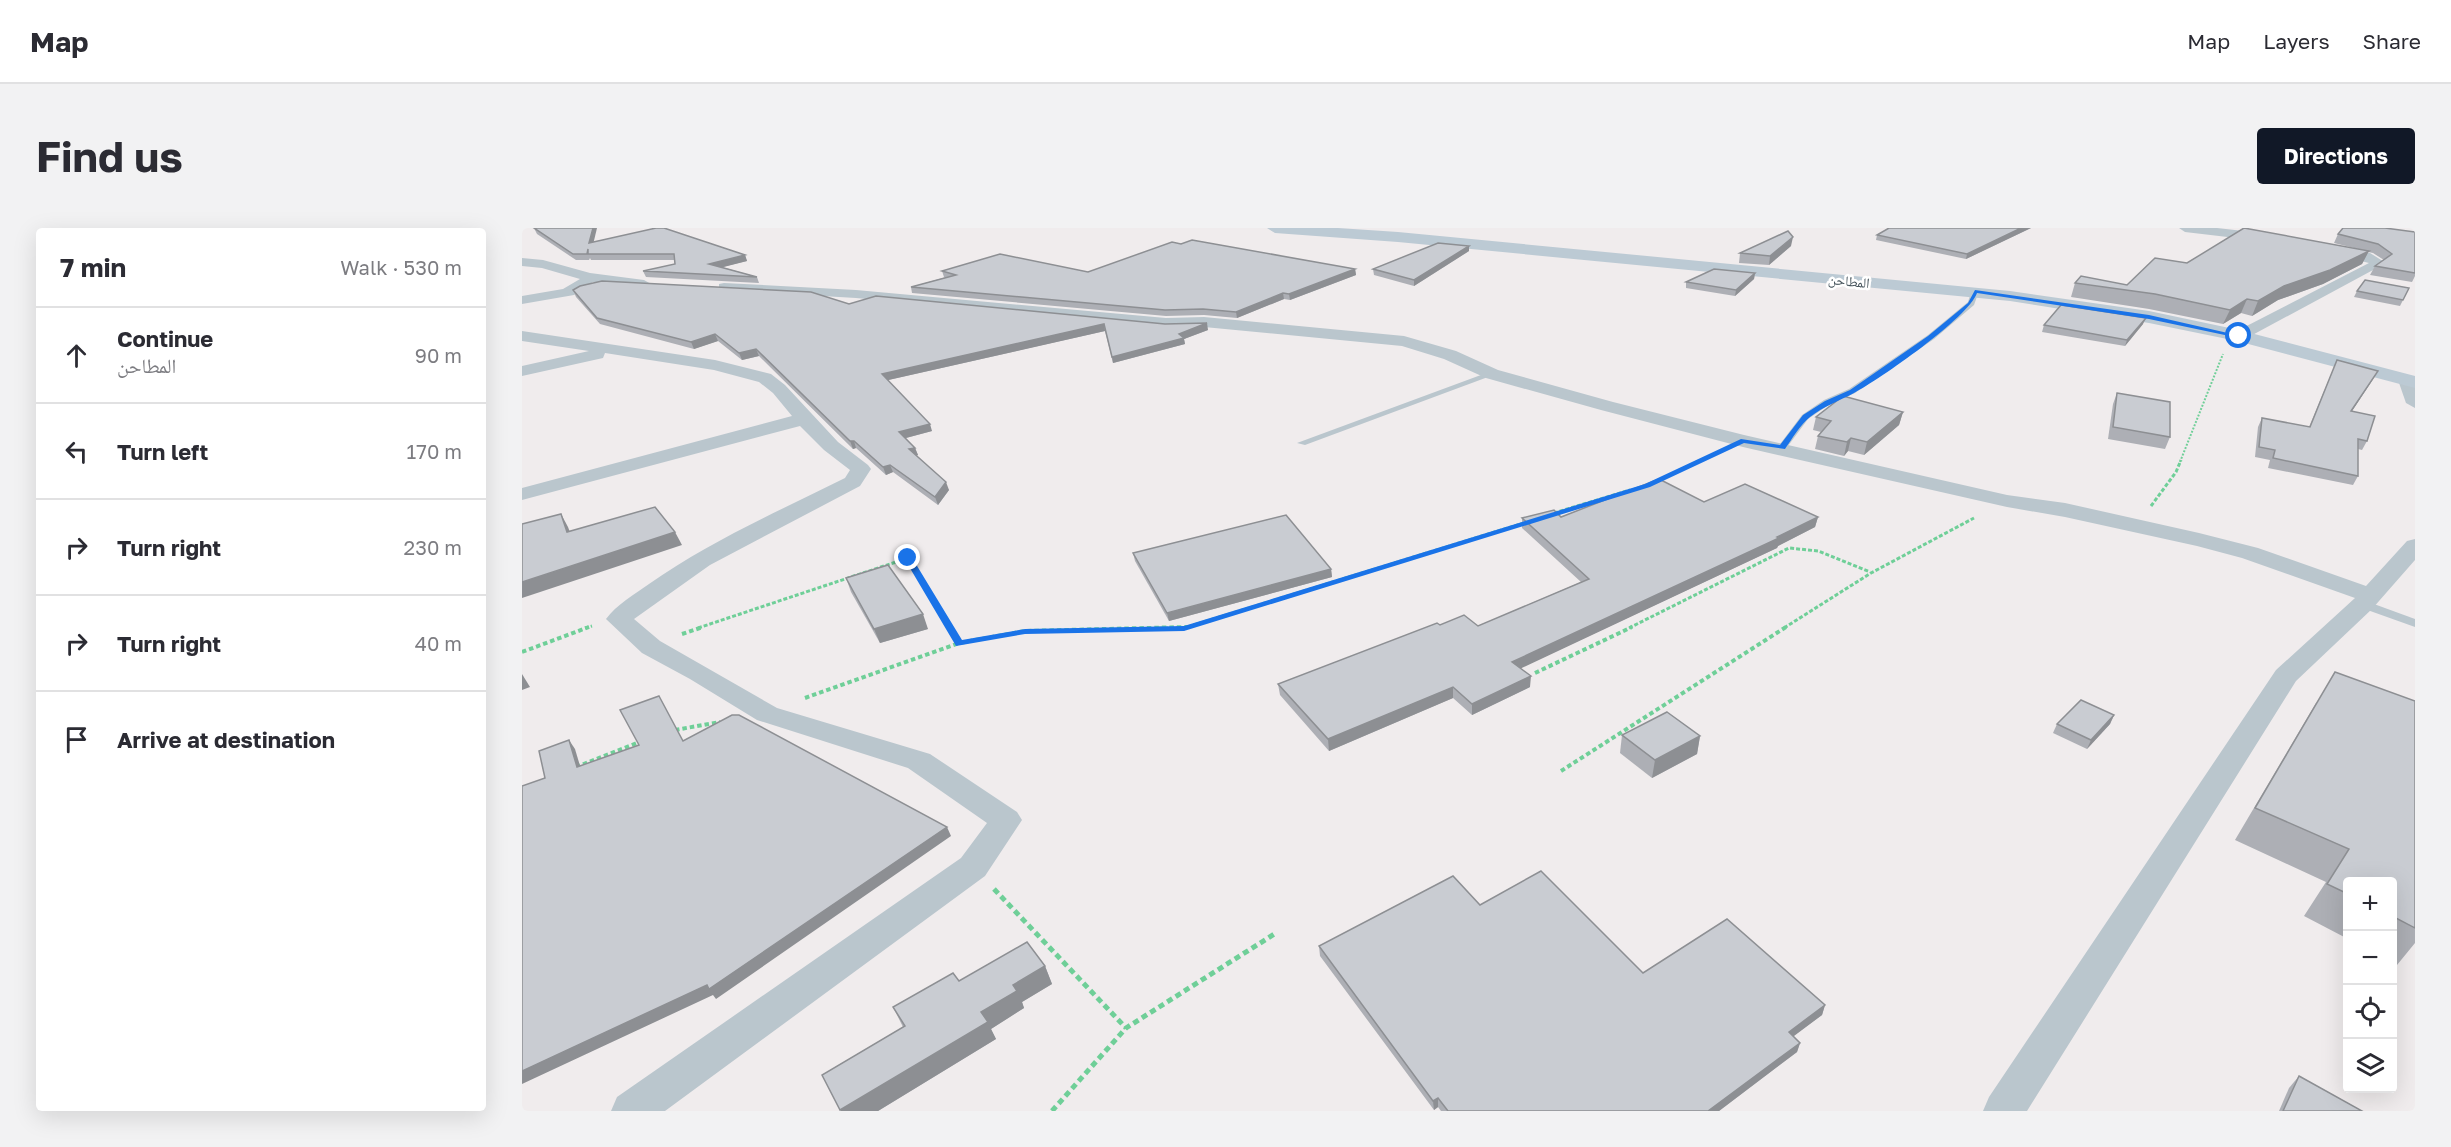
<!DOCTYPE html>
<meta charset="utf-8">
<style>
:root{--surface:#fff;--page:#f2f2f3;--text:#2b2b33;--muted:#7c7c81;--line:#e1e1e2;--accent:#111827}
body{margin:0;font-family:"Golos Text","Noto Naskh Arabic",sans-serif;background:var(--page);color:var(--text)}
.controls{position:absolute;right:18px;bottom:18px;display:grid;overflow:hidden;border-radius:6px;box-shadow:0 6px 24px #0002}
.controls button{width:54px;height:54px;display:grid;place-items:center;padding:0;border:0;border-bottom:2px solid var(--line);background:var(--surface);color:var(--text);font:30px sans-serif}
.stop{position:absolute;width:18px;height:18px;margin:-14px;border:4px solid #1a73e8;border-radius:50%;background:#fff}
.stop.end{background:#1a73e8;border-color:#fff;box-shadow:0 2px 6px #0008}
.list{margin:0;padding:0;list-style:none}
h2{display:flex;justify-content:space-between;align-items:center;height:78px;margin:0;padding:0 24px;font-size:26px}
h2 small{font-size:20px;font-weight:400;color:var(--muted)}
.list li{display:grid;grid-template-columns:39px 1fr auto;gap:18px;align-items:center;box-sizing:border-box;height:96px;padding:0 24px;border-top:2px solid var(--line)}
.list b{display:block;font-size:22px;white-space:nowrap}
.list p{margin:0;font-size:20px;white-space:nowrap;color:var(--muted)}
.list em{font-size:20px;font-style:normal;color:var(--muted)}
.icon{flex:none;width:33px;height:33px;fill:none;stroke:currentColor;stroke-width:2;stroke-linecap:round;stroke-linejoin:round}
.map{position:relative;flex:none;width:1893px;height:883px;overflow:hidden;border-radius:6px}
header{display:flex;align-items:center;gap:36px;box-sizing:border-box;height:84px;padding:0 30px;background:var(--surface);border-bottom:2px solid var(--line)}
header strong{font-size:28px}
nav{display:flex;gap:33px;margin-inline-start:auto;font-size:21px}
.intro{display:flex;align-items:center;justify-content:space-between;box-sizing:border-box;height:144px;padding:0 36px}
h1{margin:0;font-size:42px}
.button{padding:15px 27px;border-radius:6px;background:var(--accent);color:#fff;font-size:21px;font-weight:700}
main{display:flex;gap:36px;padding:0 36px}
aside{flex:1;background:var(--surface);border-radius:6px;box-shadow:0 6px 24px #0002}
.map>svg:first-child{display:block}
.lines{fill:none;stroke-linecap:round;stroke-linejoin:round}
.path-far3{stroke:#6fcf98;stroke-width:2;stroke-dasharray:2 1.5;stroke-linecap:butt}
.path-far2{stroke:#6fcf98;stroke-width:3;stroke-dasharray:4 2;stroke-linecap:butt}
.path-far1{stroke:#6fcf98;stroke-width:4;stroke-dasharray:4.5 3;stroke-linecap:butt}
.path{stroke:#6fcf98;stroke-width:5;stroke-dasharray:6 4;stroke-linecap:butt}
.lane{fill:#bac6cd;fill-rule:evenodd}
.street{fill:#bac6cd;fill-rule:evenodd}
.secondary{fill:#bccad4;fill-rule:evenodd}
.wall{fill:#adafb5}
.shaded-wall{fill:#8d8f93}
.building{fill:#c9ccd2;stroke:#8d8f93;stroke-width:1.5}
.route{fill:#1a73e8}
.labels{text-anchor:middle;stroke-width:5;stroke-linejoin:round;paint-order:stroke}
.far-street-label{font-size:14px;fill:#44525a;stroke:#fff}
</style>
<header>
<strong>Map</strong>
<nav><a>Map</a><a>Layers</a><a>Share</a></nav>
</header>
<div class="intro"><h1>Find us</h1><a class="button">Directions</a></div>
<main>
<aside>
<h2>7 min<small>Walk · 530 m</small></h2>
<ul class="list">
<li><svg class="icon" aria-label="ahead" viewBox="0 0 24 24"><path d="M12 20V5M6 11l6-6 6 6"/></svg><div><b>Continue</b><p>المطاحن</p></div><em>90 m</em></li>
<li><svg class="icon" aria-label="left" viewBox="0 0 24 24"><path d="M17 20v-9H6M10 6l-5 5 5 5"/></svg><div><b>Turn left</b></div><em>170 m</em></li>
<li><svg class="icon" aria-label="right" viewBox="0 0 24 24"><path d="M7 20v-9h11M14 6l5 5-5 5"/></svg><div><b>Turn right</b></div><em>230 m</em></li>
<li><svg class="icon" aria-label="right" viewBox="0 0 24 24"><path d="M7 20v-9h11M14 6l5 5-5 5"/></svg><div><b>Turn right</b></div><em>40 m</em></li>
<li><svg class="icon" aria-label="arrive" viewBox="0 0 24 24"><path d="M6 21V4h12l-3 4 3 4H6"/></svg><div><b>Arrive at destination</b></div></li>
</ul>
</aside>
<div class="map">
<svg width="1893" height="883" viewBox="0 0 1893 883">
<rect width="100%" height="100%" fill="#f0eced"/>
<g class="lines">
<!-- path-far3 -->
<g class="path-far3">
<path d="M1176,234L1188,228"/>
<path d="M1658,234L1701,126"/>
</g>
<!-- path-far2 -->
<g class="path-far2">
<path d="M1135,253L1179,232"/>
<path d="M1629,278L1654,244L1659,232"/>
<path d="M1032,285L1108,262"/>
<path d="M63,400L70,398"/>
<path d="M176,400L386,330L428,400"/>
<path d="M636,400H662L1005,294"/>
<path d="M1107,400L1267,320L1296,323L1348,344"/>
<path d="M1262,400L1349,345L1452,290"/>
</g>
<!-- path-far1 -->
<g class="path-far1">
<path d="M427,399L437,415"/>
<path d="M160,406L181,399"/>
<path d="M0,424L67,399"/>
<path d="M1013,445L1110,399"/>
<path d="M283,470L437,415L503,403L665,399"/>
<path d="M153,502L198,494"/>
<path d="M54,539L120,513"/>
<path d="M1039,543L1264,399"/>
</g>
<!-- path -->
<g class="path">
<path d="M472,661L604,800"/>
<path d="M530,883L604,800L754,705"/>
</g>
<!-- lane -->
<g class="lane">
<path d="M1450,61L1457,63L1452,77L1412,111L1333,165L1308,176L1286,191L1263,222H1257L1255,220L1280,187L1302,172L1327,161L1406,107L1446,74Z"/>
<path d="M967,144L974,146L783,217L775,215Z"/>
<path d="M1841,372L1893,391V399L1837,379L1835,376L1837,373Z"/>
</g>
<!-- street -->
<g class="street">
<path d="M1657,0H1695L1748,6L1754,10L1748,14L1663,4Z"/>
<path d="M1809,17L1848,25L1864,35L1723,111H1711L1709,108L1711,105L1847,35L1804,24V18Z"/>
<path d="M0,30L21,32L68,45L122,52L129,56L122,60L71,54L52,67L0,76V68L41,61L58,51L20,40L0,38Z"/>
<path d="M202,55L334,62L644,90L682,89L882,108L934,123L976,142L1091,174L1222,207L1485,267L1543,275L1677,305L1736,320L1844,358L1885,313L1893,311V332L1850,381L1774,453L1505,883H1461L1467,869L1754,442L1833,370L1720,330L1675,318L1543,289L1485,279L1221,219L1079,182L964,150L922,131L880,118L682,99L644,100L334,70L197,62V56Z"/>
<path d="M0,103L193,132L249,146L263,157L316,214L346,237L349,241L338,258L188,337L112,391L138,413L255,480L408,526L495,584L500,592L463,648L143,883H89L95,869L439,630L465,595L386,540L235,492L168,451L120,425L84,391C94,377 113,366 127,356C188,313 257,283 323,250L328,242L302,222L278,198L0,272V260L270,188L251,165L237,154L192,142L83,125L81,130L0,148V138L67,123L0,113Z"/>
<path d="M1885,147L1893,151V180L1884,175L1876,152Z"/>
</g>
<!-- secondary -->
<path class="secondary" d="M745,0H816L876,4L1488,63L1627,83L1717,102L1893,148V160L1715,113L1627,95L1488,73L876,14L753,5Z"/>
</g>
<!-- wall -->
<g class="wall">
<path d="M12,0L72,14L223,27L225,33L200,39L235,49L237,55L124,49L121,43L153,36L152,32H69L68,30L67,32H54L15,6Z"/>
<path d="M1367,0H1509L1444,31L1354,12L1355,7Z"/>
<path d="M1893,4V48L1890,54L1848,47L1853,38L1862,32L1851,25L1846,24L1840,36L1801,56L1756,72L1730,88L1719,85L1701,96L1627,81L1549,69L1553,55L1605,57L1665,35L1832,20L1812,15L1816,6Z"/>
<path d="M1269,18L1247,37L1217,35L1218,25Z"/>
<path d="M947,23L892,58L852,47L851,41Z"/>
<path d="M833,41L834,47L768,72L762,71L715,90L682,87L644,88L390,65L389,59L424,49H422L420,43L566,44Z"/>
<path d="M1233,45L1232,51L1213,68L1164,60V54Z"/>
<path d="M1887,60L1878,78L1832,69L1835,63Z"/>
<path d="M51,62L327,76L686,102L662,111L663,116L591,135L583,103L366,152L410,203L384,210L393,220L396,227L394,228L427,262L416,277L371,244L364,247L334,220L331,221L237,128L220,132L196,113L172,121L78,96L54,69Z"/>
<path d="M1621,96L1603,118L1520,104L1522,97Z"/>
<path d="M1815,132L1851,151L1830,183L1845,213L1840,222L1836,221V248L1831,257L1746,240L1748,232L1733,229L1736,199L1740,190L1787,199Z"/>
<path d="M1595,165L1648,209L1643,221L1586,211L1591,176Z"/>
<path d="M1381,184L1377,197L1342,227L1326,223L1322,228L1293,221L1296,208L1299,204L1291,202L1294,189Z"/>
<path d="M1182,274L1296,289L1293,299L1256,318L1255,320L998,440L1008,459L950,487L931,470L807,523L758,467L756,456L918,397L956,398L1059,354L1000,300V290L1039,289Z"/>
<path d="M611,325L809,341L810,349L647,393L613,333Z"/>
<path d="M324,350L406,401L358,415L329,364Z"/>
<path d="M1893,473V715L1875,737L1870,735V654H1826V711L1782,688L1804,654L1713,612L1794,475Z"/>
<path d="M1592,487L1588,496L1565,521L1531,505L1535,496Z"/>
<path d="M1100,507L1178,508L1175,526L1130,550L1098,525Z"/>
<path d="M958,677L1121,745L1303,777L1300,787L1271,808L1278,815L1275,824L1197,883H919L916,879L912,882L798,728L797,718Z"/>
<path d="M523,738L530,756L500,774L502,780L469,801L474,811L356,883H319L300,847L381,799L371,779Z"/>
<path d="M1777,848L1840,883H1757L1767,860Z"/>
</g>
<!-- shaded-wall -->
<g class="shaded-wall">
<path d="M71,0H75L70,21L67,15Z"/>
<path d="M1499,0H1509L1444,31L1445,26Z"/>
<path d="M1271,9L1269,18L1247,37L1248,28Z"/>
<path d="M947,18V23L892,58V52Z"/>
<path d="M1847,23L1840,36L1801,56L1756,72L1730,88L1736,73L1762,58Z"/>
<path d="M223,27L225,33L190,42L187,36Z"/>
<path d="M833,41L834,47L768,72L767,66Z"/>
<path d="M1233,45L1232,51L1213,68L1214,62Z"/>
<path d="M761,65L762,71L715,90L714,84Z"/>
<path d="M1725,71L1719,85L1701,96L1708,82Z"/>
<path d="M1624,90L1621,96L1603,118L1605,112Z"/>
<path d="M685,95L686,102L662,111L663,116L591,135L590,129L657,106Z"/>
<path d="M582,96L583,103L362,153L360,146Z"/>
<path d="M193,106L196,113L172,121L169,114Z"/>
<path d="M234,121L237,128L220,132L217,125Z"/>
<path d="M1856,143L1851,151L1824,192L1829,183Z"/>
<path d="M1381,184L1377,197L1342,227L1345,214Z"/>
<path d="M408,196L410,203L380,211L377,204Z"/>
<path d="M1329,210L1326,223L1322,228L1325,214Z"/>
<path d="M328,213H332L334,220L331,221Z"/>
<path d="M393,220L396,227L390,229L387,221Z"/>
<path d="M368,237L371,244L364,247L361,239Z"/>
<path d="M424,254L427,262L416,277L413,269Z"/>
<path d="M39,286L46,299L53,318L45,304Z"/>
<path d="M1296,289L1293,299L1256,318L1255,320L989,445L990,434L1255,309Z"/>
<path d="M153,304L160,317L0,370V354Z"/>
<path d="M809,341L810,349L647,393L645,385Z"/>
<path d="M401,386L406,401L358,415L352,401Z"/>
<path d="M0,446L8,459L0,462Z"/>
<path d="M1009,448L1008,459L950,487V476Z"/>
<path d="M931,459V470L807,523L806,511Z"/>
<path d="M1592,487L1588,496L1565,521L1569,512Z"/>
<path d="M1178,508L1175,526L1130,550L1133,532Z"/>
<path d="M47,512L53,521L61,548L55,539Z"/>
<path d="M425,599L429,608L194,771L191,767L0,856V843Z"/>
<path d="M523,738L530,756L500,774L502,780L469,801L474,811L356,883H319L318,882L459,784L491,757Z"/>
<path d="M1303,777L1300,787L1264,814L1267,804Z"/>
<path d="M1278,815L1275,824L1197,883H1186Z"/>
<path d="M916,870V879L912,882L911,873Z"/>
</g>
<!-- building -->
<g class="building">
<path d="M12,0H71L67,15L134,0H142L223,27L187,36L235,49L121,43L153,36L152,26H66V21L65,26H51Z"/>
<path d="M1367,0H1499L1445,26L1355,7Z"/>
<path d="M1722,0L1847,23L1808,42L1762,58L1736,73L1725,71L1708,82L1633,66L1553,55L1559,48L1605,57L1633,30L1665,35Z"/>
<path d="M1821,0H1863L1893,4V45L1853,38L1870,26L1856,16L1816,6Z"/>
<path d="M1266,3L1271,9L1248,28L1218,25Z"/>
<path d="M670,12L833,41L767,66L761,65L714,84L681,81L643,82L389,59L434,47L420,43L478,26L566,44L650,14L659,16Z"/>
<path d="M916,15L947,18L892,52L851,41Z"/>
<path d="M1192,41L1233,45L1214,62L1164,54Z"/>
<path d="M1843,52L1887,60L1881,72L1835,63Z"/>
<path d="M80,53L289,64L327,76L354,68L643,96L685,95L657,106L662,110L590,129L582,96L360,146L408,196L377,204L393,220L387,221L424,254L413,269L368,237L361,239L332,213H328L234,121L217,125L193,106L169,114L75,90L51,62L58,58Z"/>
<path d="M1539,77L1624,90L1605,112L1522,97Z"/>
<path d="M1815,132L1856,143L1829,183L1853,188L1845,213L1836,211V248L1751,230L1753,222L1737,219L1740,190L1788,199Z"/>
<path d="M1595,165L1648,174V209L1591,199Z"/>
<path d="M1321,168L1381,184L1345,214L1329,210L1325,214L1296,208L1309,193L1294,189Z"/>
<path d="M1137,251L1182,274L1223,256L1296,289L1255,309L1257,310L990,434L1009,448L950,476L931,459L806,511L756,456L915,395L918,397L942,387L956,398L1067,351L1000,290L1032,282L1039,289Z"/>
<path d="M133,279L153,304L0,354V296L39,286L45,304Z"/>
<path d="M764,287L809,341L645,385L611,325Z"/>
<path d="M366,337L401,386L352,401L324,350Z"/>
<path d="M1813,444L1893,473V700L1870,688V654H1826V666L1805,656L1827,621L1733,580Z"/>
<path d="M137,468L161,513L210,487H217L425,599L187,761L185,757L0,843V558L23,550L17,523L47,512L55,539L117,517L98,482Z"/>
<path d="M1559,472L1592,487L1569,512L1535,496Z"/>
<path d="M1145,484L1178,508L1133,532L1100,507Z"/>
<path d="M1019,643L1121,745L1205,691L1303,777L1267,804L1278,815L1186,883H926L916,870L911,873L797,718L931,648L958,677Z"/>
<path d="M505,714L523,738L491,757L495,763L459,784L466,794L318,882L300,847L383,798L371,779L431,745L437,753Z"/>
<path d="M1777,848L1840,883H1761Z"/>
</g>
<!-- route -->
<path class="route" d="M1453,62L1627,87L1719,108L1717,110L1627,91L1455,65C1446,90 1358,151 1332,165C1317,173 1302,178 1288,189C1278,197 1270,211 1263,221L1222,215L1128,259L662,403L503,406L434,418L382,330L389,328L440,412L503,401L662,398L1123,256L1219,211L1258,217L1281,187L1303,173L1328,162L1406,108L1446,75Z"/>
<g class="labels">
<!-- far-street labels -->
<g class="far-street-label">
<text transform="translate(1327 53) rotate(6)" y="5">المطاحن</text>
</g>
</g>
</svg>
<div class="controls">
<button>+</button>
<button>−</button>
<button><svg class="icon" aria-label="locate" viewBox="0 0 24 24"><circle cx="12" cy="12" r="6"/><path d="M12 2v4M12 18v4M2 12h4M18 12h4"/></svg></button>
<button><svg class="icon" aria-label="layers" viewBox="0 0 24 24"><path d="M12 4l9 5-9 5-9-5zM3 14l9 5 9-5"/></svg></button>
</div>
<div class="stop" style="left:1717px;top:108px"></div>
<div class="stop end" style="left:386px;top:330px"></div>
</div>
</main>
